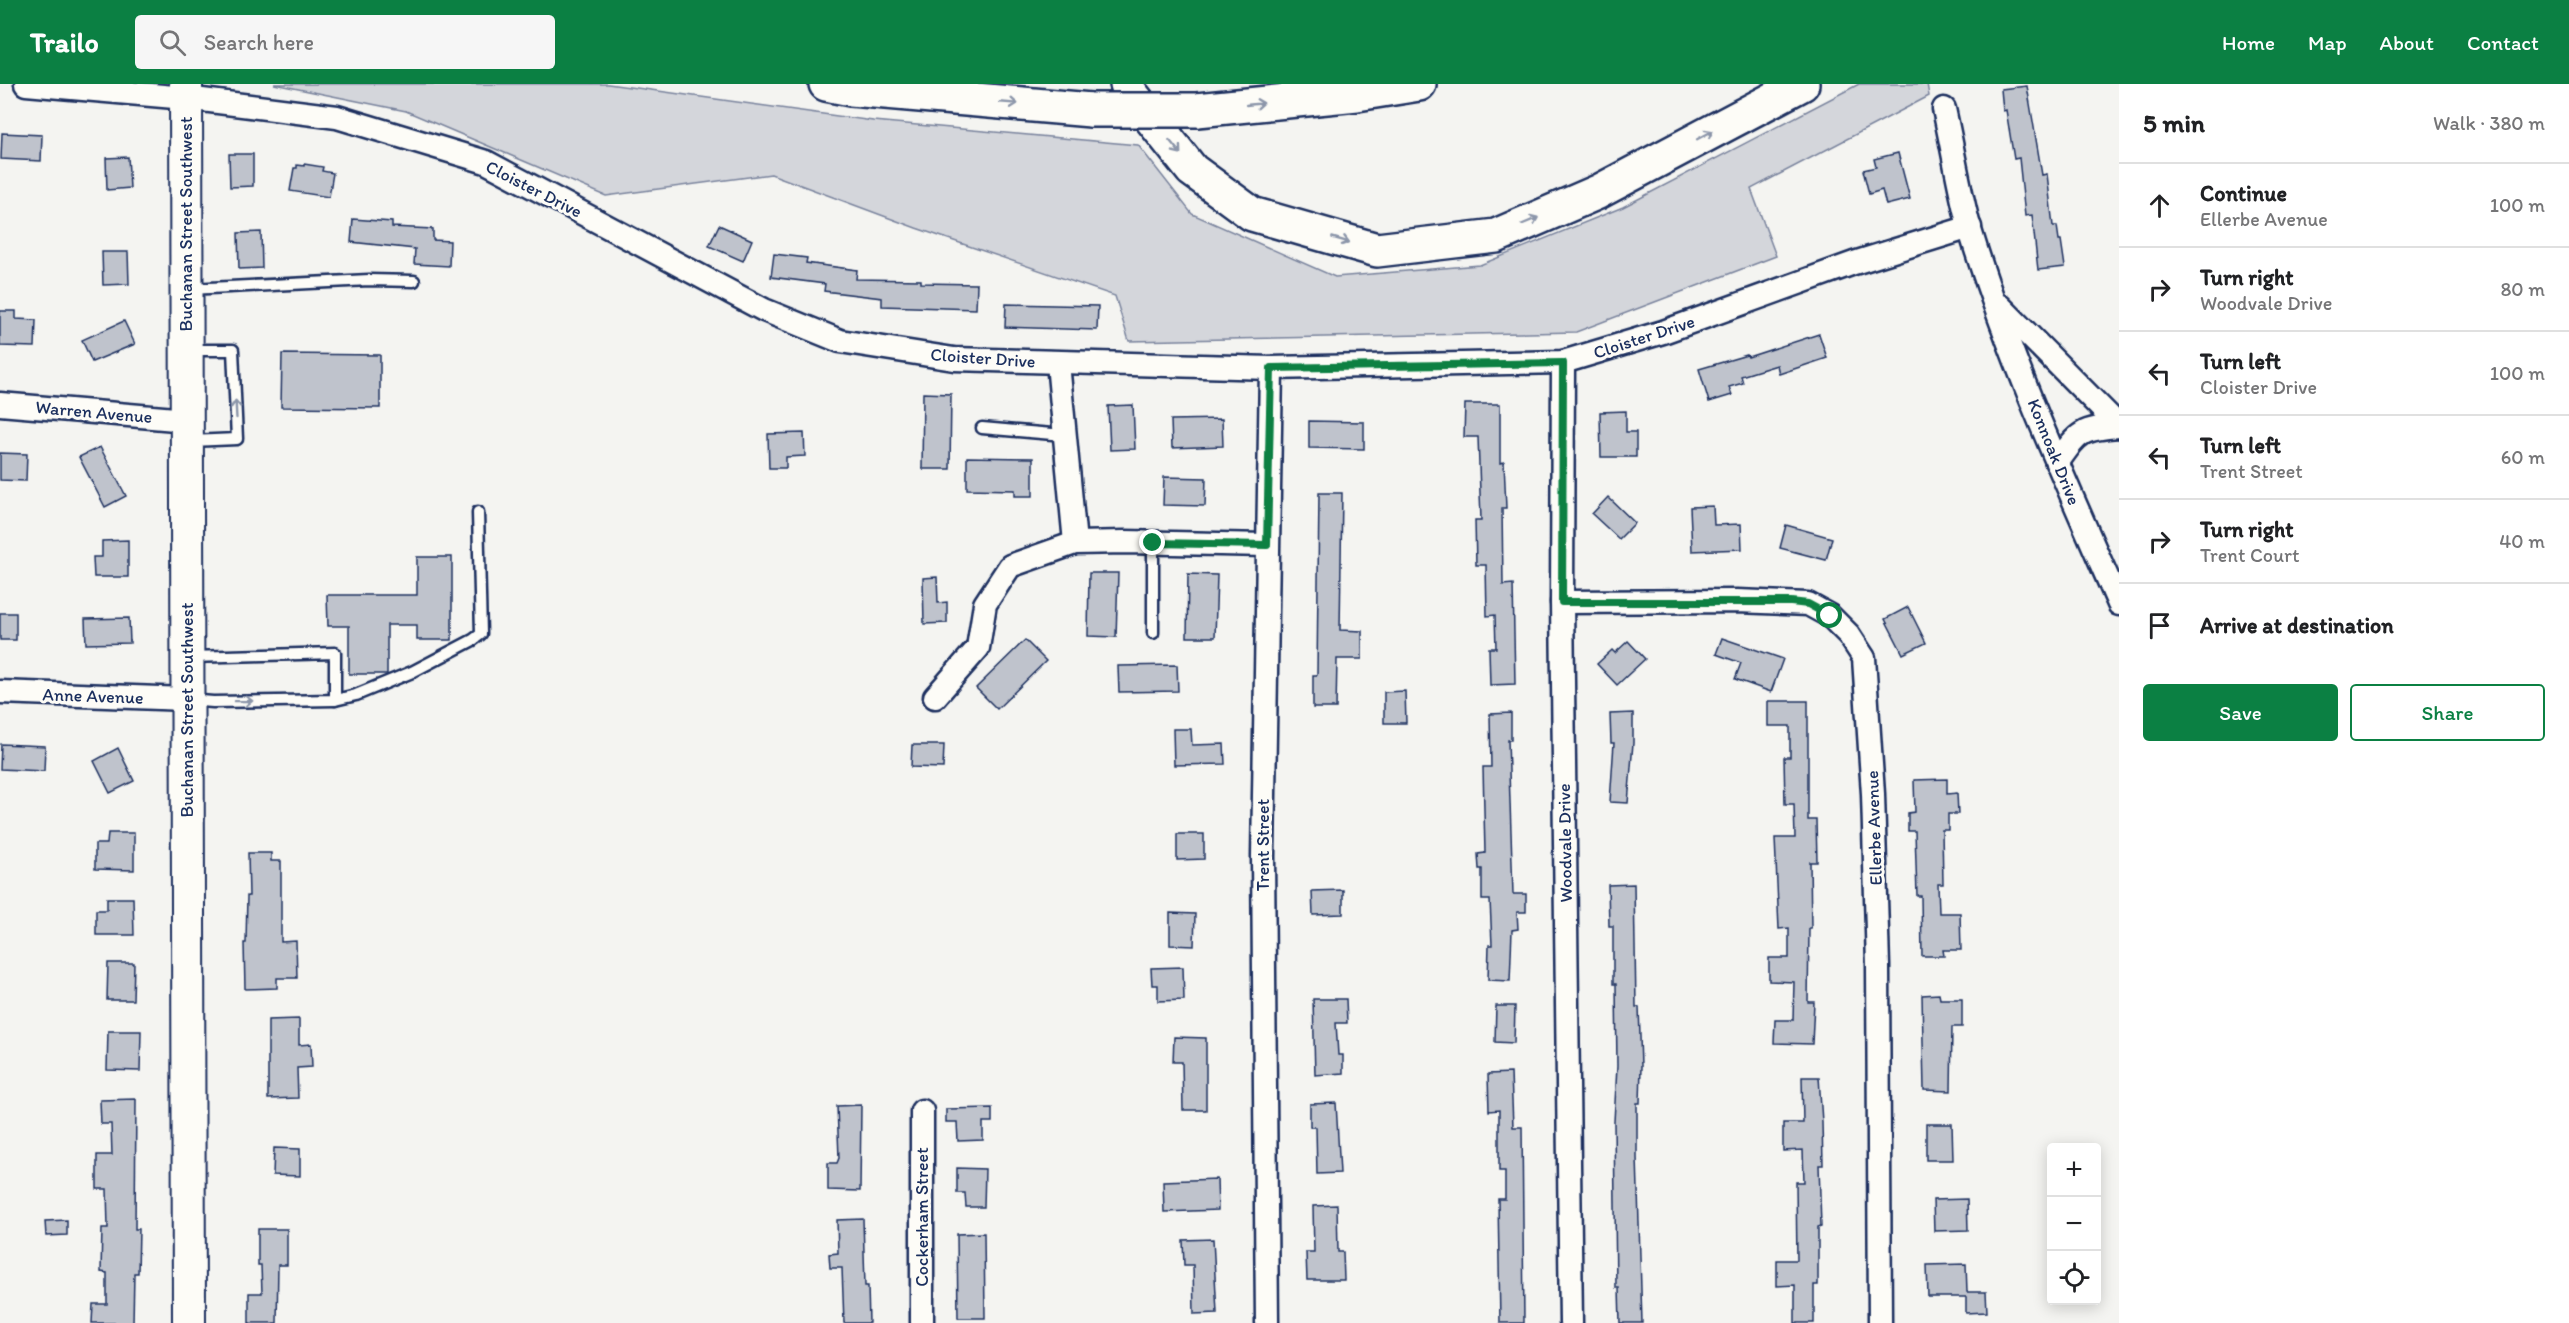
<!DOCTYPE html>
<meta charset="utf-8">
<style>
:root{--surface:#fff;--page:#f6f6f6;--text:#202124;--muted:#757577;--line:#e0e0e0;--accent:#0b8043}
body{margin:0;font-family:Itim,sans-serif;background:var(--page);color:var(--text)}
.controls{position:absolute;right:18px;bottom:18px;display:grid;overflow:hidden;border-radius:6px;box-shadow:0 3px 15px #0003}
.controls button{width:54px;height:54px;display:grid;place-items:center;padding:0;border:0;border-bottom:2px solid var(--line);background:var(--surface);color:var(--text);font:30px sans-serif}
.stop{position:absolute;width:18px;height:18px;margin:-14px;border:4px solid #0b8043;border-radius:50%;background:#fff}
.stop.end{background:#0b8043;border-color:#fff;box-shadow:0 2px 6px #0008}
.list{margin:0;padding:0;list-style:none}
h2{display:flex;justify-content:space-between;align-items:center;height:78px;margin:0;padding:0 24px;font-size:26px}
h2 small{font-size:20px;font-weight:400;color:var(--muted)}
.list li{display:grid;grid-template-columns:39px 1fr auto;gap:18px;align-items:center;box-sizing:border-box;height:84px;padding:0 24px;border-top:2px solid var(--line)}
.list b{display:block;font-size:22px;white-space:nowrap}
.list p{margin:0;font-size:20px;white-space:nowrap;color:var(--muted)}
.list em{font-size:20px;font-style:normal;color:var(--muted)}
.actions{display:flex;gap:12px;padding:18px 24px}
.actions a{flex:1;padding:14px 0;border:2px solid var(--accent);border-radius:6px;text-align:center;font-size:21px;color:var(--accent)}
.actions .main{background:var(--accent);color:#fff}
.icon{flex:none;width:33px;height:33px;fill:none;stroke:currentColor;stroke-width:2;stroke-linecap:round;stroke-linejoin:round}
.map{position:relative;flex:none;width:2119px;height:1239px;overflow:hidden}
header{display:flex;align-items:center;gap:36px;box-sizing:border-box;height:84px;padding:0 30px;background:var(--accent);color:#fff}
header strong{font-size:28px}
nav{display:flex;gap:33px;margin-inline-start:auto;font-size:21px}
.search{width:420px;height:54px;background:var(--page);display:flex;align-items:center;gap:15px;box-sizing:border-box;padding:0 21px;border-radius:6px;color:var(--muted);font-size:22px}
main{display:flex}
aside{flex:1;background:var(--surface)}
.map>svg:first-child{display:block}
.green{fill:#d4d6db;stroke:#78829c;stroke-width:1.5}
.building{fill:#bfc3cc;stroke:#1b2f5e;stroke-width:1.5}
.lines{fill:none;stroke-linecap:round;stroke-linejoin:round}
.lane-casing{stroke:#1b2f5e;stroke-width:15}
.street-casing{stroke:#1b2f5e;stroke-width:27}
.secondary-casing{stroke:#1b2f5e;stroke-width:36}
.highway-casing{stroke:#1b2f5e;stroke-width:38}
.lane{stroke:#fdfcf7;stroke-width:10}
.street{stroke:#fdfcf7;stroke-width:22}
.secondary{stroke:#fdfcf7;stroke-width:32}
.highway{stroke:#fdfcf7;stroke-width:33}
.highway-bridge-casing{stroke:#1b2f5e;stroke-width:38;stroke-linecap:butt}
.highway-bridge{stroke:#fdfcf7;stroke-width:33}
.oneway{stroke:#8c96aa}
.route{stroke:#0b8043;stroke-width:8}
.labels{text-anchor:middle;stroke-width:6;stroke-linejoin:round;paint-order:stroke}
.street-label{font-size:18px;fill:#1b2f5e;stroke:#fdfcf7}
</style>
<header>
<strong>Trailo</strong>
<div class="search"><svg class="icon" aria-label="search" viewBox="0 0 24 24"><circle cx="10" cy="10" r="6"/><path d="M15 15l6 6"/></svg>Search here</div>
<nav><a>Home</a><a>Map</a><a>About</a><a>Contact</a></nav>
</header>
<main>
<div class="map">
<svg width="2119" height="1239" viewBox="0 0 2119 1239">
<rect width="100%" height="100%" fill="#f4f4f1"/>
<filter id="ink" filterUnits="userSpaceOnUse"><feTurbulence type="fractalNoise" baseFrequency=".0167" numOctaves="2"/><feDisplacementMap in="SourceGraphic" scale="12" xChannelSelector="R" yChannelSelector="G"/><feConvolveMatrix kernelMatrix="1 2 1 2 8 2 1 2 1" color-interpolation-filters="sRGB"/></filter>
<g filter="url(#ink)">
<!-- green -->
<path class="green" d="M274,0H608L873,37L1138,61L1192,130L1335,193L1480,181L1623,123L1859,0H1927L1929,12L1751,105L1776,172L1576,248L1129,257L1115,212L916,144L771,90L606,112L406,27Z"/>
<!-- building -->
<g class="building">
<path d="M2027,2L2042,91L2047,90L2053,142H2057L2059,156H2061L2065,183L2038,186L2032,131L2025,132L2019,74L2014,75L2006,26L2003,27L2001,5Z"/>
<path d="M2,49L42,51L41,77L1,75Z"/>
<path d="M1898,69L1910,115L1886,121L1882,106L1869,110L1863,86L1876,83L1874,75Z"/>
<path d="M229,70H253V102L230,103Z"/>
<path d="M128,73L130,104L107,106L106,74Z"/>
<path d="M304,80L323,83L322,87L333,89L329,113L290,107L294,84H297V81L304,82Z"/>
<path d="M353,135L392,138V143L433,145V156L450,157L449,182L414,180L415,165L351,158Z"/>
<path d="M719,141L752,156L743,177L709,162Z"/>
<path d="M261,148L262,184L239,185L238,149Z"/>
<path d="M102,168H128L129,200L103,201Z"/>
<path d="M774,170L807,174L806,179L857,186L856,195L921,196V199L977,200L976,225L882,222V214L824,207L825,200L771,193Z"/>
<path d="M1006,220L1098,222L1097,246L1005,243Z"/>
<path d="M0,227H16V235L36,236L35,263L0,262Z"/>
<path d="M124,237L135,260L92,278L82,256Z"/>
<path d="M1819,250L1827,274L1779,290L1777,281L1741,292L1743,299L1729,303L1732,311L1709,318L1699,285L1747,271L1748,273Z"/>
<path d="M282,270L380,271V324L281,323Z"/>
<path d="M923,309L951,310L950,385H922Z"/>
<path d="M1465,320H1500V379L1504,378L1506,424H1502L1503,501L1513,500L1515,600L1490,601L1489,564H1496L1495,531L1487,532L1486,481H1476L1475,436H1481L1478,353H1464Z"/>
<path d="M1133,321L1135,365L1110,366L1108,322Z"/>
<path d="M1626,327V348H1636V373H1601L1600,328Z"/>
<path d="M1222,335L1223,362L1172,364L1171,336Z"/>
<path d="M1309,337L1364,338V365L1309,364Z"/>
<path d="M804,349L805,372L786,373V384H769L768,350Z"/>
<path d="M100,363L126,412L105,423L79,373Z"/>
<path d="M0,369L27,370L26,397L0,396Z"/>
<path d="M967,373L1033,374V412H1015V406L967,405Z"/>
<path d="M1164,393L1206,394L1205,422L1163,421Z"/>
<path d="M1319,409H1342L1340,546L1362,547V575H1337L1336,624H1313V591H1317Z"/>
<path d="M1608,413L1635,439L1619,455L1592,430Z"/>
<path d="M1713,422L1714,441L1741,440L1742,465L1692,467L1690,423Z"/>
<path d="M1786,441L1832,454L1826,476L1780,464Z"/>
<path d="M128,456V493H94L93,473H102V457Z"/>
<path d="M417,473H452V556H417V541H387V590H349V542H328L327,511H417Z"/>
<path d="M1089,489H1118L1116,553L1088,552Z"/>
<path d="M1188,490L1217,491L1215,553H1187Z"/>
<path d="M937,493L938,519L947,518V539L924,540L923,494Z"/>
<path d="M1908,523L1926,559L1903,570L1885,535Z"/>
<rect x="0" y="529" width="16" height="27"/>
<path d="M129,534L130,559L86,560L85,535Z"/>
<path d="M1722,554L1783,575L1771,608L1735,595L1741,579L1716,570Z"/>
<path d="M1025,556L1046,577L997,625L976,604Z"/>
<path d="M1628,557L1645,575L1617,601L1597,580L1612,566L1615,569Z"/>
<path d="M1177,581L1178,607L1119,608L1118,582Z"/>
<path d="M1405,607L1406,639H1384V608Z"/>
<path d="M1768,617H1808V736H1816L1817,778H1810L1811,844H1809L1808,918H1814L1812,960L1774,959L1775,936H1793L1794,898L1769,897V874H1789V844L1779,845L1775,754H1795L1794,720H1785L1784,673H1790V642H1768Z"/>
<path d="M1511,629V656H1508L1513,810H1526V828H1517L1518,845L1512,846L1510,897L1488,896L1489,861H1492L1490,816H1482V785H1479L1478,770L1485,769L1483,683H1491L1490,630Z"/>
<path d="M1633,629V659L1628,719L1610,718L1614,659H1611L1610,630Z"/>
<path d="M1173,645H1191L1192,661L1224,660L1225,680L1174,681Z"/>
<path d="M1,660L45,662L44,687L0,685Z"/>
<path d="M912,661H944L943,684L911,683Z"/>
<path d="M118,664L134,697L110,709L94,677Z"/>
<path d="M1947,695V710L1957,709L1958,730H1948V746H1942L1943,800H1938L1939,829H1960L1961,866H1943L1944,872H1922L1921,812H1917L1915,747H1908V729L1915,728L1914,696Z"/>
<path d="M108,749H134V786L95,785V760H107Z"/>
<path d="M1177,750H1204V775L1177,776Z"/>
<path d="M248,769H271V777H281V858L296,857L297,894H277V904L245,905L244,859H246L247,812H249Z"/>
<path d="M1634,800L1636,923H1639L1641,982L1640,1019H1637V1073L1642,1239H1620L1619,1204H1616L1614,1038L1617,982L1616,900H1613V842H1609L1608,801Z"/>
<path d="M1343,806V830L1313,831L1312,807Z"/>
<path d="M107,814H133L134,851H96V826H107Z"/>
<path d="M1170,829L1195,830L1194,862L1170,861Z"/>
<path d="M108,879H134L133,916H107Z"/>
<path d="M1183,883L1184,916L1158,917V901H1152L1151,884Z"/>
<path d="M1939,910L1940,915H1962V943H1952L1951,1007L1924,1006L1922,911Z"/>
<path d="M1313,915H1346L1347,939H1336L1338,971H1343V989L1315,991Z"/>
<path d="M1496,922H1515L1514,959L1495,958Z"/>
<path d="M299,935V961L311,960L312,983L297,984L298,1014L268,1015V936Z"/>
<path d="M108,947H141L140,987L107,986Z"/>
<path d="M1174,953L1206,954V1026H1183L1182,978H1173Z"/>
<path d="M1511,989L1513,1043H1522L1524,1239H1500L1498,1115H1505V1087H1499V1026L1489,1027L1488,990Z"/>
<path d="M1802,993H1819L1822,1038L1823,1081H1819L1821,1142L1818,1143V1201H1814V1239H1795V1201L1777,1202V1176H1797L1796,1098H1804L1803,1066L1783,1067V1039H1803Z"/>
<path d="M136,1015L135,1145H139L138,1189H134L133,1239H92L93,1220H107V1189L101,1188L102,1144H108L107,1105H97V1071H112L111,1040H101L100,1016Z"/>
<path d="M1336,1019L1340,1089L1317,1090L1316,1043H1310V1020Z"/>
<path d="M861,1021L860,1107L828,1106V1079H837L839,1074L837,1022Z"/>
<path d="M992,1024V1038H983V1056L958,1057L957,1038H946V1025Z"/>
<path d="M1926,1040H1952L1953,1076H1926Z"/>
<path d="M274,1064L300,1065V1092L273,1091Z"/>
<path d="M957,1084L985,1085L984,1123H966L965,1109H957Z"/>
<path d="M1217,1095L1218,1126L1164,1128L1163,1097Z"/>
<path d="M1967,1115L1968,1146L1934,1147L1933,1116Z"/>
<path d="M1337,1121L1338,1168H1343L1344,1196H1307L1306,1168H1314L1313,1122Z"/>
<path d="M863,1135L865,1202H868L869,1239H844L842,1184H830L829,1170L838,1169L837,1136Z"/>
<path d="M67,1136V1151L46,1152L45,1137Z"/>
<path d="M258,1145H287V1181H278L277,1239H249V1209H262L261,1181H258Z"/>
<path d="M984,1149L985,1234H958L957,1150Z"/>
<path d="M1213,1155L1217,1229L1194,1230L1193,1181H1184L1183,1156Z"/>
<path d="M1966,1180L1967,1208H1986L1987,1228L1966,1229V1213H1928L1927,1181Z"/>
</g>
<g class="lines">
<!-- lane casing -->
<g class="lane-casing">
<g id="lane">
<path d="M190,205L369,196L414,197"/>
<path d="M189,266H233L237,355L191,357"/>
<path d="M982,344L1064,351"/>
<path d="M1153,459V549"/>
<path d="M190,573L335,569V616"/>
<path d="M189,616L213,618L335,616L356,611L412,588L473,556L481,550L478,428"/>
</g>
</g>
<!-- street casing -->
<g class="street-casing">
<g id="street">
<path d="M26,0L186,14L337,33L486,78L764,226L840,257L954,275L1271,284L1563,278L1663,248L1854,179L1970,143"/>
<path d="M1944,25C1953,65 1959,106 1970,146C2009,274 2065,397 2119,520"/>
<path d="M2000,222L2119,342"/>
<path d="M1563,278L1562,518L1571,1239"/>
<path d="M1058,279L1075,459"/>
<path d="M0,320L187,336"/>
<path d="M2057,379C2079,348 2080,345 2119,342"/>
<path d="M1562,518L1737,517L1808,520L1830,532L1849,551L1864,574L1873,710L1878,882L1880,1239"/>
<path d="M0,608L186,615"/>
<path d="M935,613L978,564L985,520L1010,482L1075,459L1125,458L1267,461"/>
<path d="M922,1027V1239"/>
<path d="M1267,1239L1263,772L1271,284"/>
</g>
</g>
<!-- secondary casing -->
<g class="secondary-casing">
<path id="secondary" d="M186,0L189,1239"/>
</g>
<!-- highway casing -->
<g class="highway-casing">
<g id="highway">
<path d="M826,0L851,5L1091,26"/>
<path d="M1127,0L1130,8L1192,86L1252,130L1377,166L1496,152L1598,108L1802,0"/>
<path d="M1197,26L1357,10L1419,0"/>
</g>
</g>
<!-- lane -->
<use href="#lane" class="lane"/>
<!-- street -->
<use href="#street" class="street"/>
<!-- secondary -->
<use href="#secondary" class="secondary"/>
<!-- highway -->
<use href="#highway" class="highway"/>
<!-- highway-bridge casing -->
<g class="highway-bridge-casing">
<path id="highway-bridge" d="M1091,26H1197"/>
</g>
<!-- highway-bridge -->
<use href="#highway-bridge" class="highway-bridge"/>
</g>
<!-- one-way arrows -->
<defs><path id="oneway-shaft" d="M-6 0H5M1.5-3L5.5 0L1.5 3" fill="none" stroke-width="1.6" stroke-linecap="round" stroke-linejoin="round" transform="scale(1.5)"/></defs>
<g class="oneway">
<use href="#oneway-shaft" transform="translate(1009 19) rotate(5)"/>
<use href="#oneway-shaft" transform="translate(1255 20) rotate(-6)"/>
<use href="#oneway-shaft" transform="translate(1705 51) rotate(-28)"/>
<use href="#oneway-shaft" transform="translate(1175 63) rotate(51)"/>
<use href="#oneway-shaft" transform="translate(1530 137) rotate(-23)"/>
<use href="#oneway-shaft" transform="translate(1341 156) rotate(16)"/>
<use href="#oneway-shaft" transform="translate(236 325) rotate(-93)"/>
<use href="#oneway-shaft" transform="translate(244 617) rotate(-1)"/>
</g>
</g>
<g class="lines" filter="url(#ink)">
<!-- route -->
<path class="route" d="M1153,459L1267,461L1271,284L1563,279L1562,518H1791L1808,520L1830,532"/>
</g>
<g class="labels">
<!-- street labels -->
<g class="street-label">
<text transform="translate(534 105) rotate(27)" y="6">Cloister Drive</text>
<text transform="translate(186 140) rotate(-90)" y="6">Buchanan Street Southwest</text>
<text transform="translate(1644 253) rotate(-18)" y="6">Cloister Drive</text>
<text transform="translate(983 274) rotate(4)" y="6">Cloister Drive</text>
<text transform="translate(94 328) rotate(5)" y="6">Warren Avenue</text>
<text transform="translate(2054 368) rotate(68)" y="6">Konnoak Drive</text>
<text transform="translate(93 612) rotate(2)" y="6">Anne Avenue</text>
<text transform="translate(187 626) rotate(-90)" y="6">Buchanan Street Southwest</text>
<text transform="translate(1874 744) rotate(-92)" y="6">Ellerbe Avenue</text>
<text transform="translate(1565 759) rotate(-91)" y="6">Woodvale Drive</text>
<text transform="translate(1263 761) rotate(-90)" y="6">Trent Street</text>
<text transform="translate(922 1133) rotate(-90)" y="6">Cockerham Street</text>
</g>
</g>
</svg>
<div class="controls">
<button>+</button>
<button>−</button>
<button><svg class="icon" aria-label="locate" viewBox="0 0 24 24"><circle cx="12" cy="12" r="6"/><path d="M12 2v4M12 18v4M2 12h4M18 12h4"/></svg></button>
</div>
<div class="stop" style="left:1830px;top:532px"></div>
<div class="stop end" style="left:1153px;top:459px"></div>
</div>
<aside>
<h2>5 min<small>Walk · 380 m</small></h2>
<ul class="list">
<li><svg class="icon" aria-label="ahead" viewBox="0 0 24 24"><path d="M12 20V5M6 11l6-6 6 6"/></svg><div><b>Continue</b><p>Ellerbe Avenue</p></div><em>100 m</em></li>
<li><svg class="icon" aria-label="right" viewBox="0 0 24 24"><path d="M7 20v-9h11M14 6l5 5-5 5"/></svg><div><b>Turn right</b><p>Woodvale Drive</p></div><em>80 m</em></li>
<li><svg class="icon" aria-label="left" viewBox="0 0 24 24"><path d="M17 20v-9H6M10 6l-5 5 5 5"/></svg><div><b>Turn left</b><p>Cloister Drive</p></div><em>100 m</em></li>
<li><svg class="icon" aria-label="left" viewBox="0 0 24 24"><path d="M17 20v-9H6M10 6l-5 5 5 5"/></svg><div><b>Turn left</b><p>Trent Street</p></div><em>60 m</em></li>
<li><svg class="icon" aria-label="right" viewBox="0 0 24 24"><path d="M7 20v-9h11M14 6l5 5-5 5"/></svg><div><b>Turn right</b><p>Trent Court</p></div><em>40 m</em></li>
<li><svg class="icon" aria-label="arrive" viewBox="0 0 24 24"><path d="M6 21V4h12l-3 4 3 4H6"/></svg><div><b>Arrive at destination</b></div></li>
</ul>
<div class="actions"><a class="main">Save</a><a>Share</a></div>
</aside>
</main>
